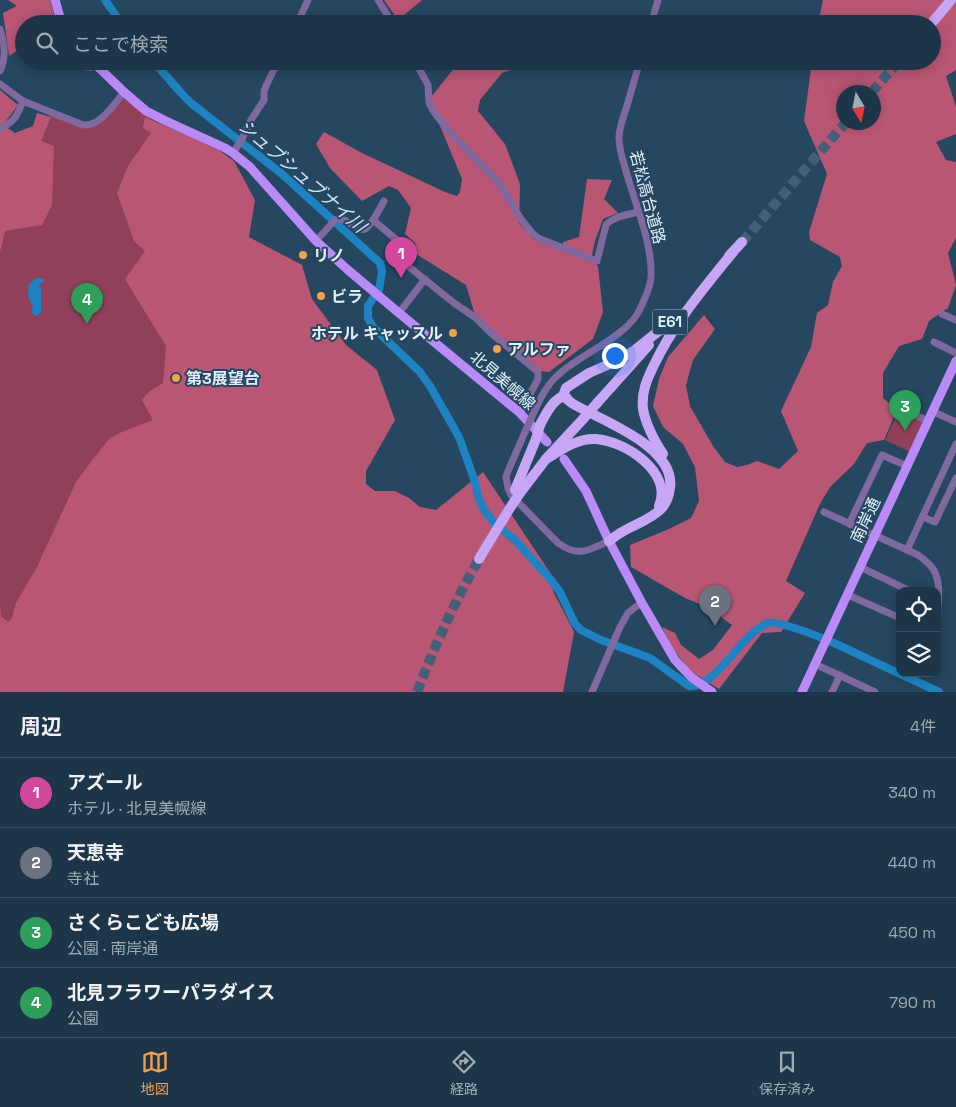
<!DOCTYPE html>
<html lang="ja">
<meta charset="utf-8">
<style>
:root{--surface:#1c3548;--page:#294052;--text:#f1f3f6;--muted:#a0abb4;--line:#3a5060;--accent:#f7a149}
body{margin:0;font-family:"Space Grotesk","Noto Sans JP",sans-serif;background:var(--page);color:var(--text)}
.controls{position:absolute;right:15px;bottom:15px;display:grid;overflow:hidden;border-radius:10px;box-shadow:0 2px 12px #0003}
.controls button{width:45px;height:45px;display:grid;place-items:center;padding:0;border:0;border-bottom:1px solid var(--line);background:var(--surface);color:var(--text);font:25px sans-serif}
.compass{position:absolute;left:836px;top:85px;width:45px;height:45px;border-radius:50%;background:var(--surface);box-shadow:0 2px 12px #0003;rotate:170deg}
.you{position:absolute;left:614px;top:355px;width:18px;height:18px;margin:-12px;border:4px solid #fff;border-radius:50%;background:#1a73e8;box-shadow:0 0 0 8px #1a73e833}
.badge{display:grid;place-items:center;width:32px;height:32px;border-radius:50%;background:var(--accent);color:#fff;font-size:16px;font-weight:700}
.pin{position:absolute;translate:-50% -41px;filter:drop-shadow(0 1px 2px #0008)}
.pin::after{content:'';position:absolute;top:26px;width:18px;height:15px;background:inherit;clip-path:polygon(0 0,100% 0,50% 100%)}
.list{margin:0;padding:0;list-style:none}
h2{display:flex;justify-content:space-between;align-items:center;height:65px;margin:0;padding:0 20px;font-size:21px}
h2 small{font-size:16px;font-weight:400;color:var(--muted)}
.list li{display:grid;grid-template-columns:32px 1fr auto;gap:15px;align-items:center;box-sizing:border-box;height:70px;padding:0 20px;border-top:1px solid var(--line)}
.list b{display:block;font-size:19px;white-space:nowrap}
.list p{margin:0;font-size:16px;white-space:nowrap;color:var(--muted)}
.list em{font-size:16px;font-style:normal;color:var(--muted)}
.icon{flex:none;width:28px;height:28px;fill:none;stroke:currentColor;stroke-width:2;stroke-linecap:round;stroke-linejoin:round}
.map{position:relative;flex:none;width:956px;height:692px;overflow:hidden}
.search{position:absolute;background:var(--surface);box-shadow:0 2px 12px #0003;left:15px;right:15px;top:15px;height:55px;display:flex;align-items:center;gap:12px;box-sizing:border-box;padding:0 18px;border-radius:28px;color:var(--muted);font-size:19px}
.sheet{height:345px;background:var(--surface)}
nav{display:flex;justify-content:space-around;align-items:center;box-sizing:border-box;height:70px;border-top:1px solid var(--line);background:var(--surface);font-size:14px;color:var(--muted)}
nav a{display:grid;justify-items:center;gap:2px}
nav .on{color:var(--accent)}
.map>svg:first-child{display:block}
.green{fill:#904159}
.forest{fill:#b95674;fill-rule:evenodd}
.water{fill:#1d83c3}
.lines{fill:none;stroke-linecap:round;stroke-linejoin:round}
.river{stroke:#1d83c3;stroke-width:8}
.highway-tunnel{stroke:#426077;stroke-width:10;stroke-dasharray:10 5;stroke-linecap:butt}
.minor{stroke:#80699f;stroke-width:7}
.major{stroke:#bb8af9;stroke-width:9}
.highway{stroke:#c7a6f5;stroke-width:10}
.minor-bridge{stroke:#80699f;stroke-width:7}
.highway-bridge{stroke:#c7a6f5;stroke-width:10}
.poi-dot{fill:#f7a149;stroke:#264760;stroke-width:2}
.labels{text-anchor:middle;stroke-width:4;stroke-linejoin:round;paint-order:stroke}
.shield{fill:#264760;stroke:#a9bdcd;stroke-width:1}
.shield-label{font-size:15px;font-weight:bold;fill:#e1f0fc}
.street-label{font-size:16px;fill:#e1f0fc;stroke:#264760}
.poi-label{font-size:16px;font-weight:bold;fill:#e1f0fc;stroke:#264760;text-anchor:start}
.water-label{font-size:18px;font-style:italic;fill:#d2e7f8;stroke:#264760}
</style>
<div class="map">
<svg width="956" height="692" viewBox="0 0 956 692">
<rect width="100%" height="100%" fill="#264760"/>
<!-- green -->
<g class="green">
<path d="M123,98L158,124L200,369L31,613L6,626L0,624V229L37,140L50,115L86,127Z"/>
<path d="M899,411L925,422L910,452L885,440Z"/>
</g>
<!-- forest -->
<g class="forest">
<path d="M8,0H50L55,18L58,24H24C24,41 26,46 9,56L3,13L17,6Z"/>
<path d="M384,0H422L398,20Z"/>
<path d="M823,0H956V70L946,76L956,107V134L936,142L946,160L956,162V238L948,253L956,285L948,308L929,321L922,339L899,346L883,373V398L897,410L884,440L867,443L854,464L830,487L820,504L786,581L805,593L781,632L762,633L719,689L689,670L672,647L662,627L675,633L681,645L699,659L713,650L732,625L709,608L685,598L631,567L630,545L669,529L691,518L699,501L695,467L683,444L663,427L653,406L659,379L668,357L704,315L715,329L693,360L686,385L690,406L713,446L725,462L737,467L747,465L757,461L779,469L798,451L781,411L811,347L817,313L828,305L833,282L842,266L840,257L810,240L809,232L827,174L804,121L812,61H932V24H818ZM844,92H874V122H844Z"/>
<path d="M67,61H87L93,67L92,71L83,70Z"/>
<path d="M460,61H537L502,73L480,100L478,111L505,144L520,184L519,223L534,240L563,250V242L579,237L587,179L612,180L604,199L618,213L603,219L595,241L591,260L598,266L603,312L593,339L549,372L537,371L476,318L466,285L416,254L415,243L405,234L411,208L398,190L389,186L362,201L330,168L316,144L324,132L362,153L445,192L457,196L460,192L462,179L433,109L431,97Z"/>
<path d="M0,90L18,105L3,125L15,133L33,126L37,113L51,117L41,141L54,146L52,205L42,225L5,231L0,252Z"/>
<path d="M145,117L191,137L220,151L234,161L255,200L249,237L302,265L312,299L346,345L377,370L395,420L366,471V484L375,491H395L409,498L420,507L436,510L483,472L551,574L553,591L574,632L563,692H0V605L1,616L8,622L12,618L16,603L36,569L76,482L93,459L110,438L122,432L153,420L142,400L150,391L163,383L166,346L125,279L145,251L134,241L117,193L128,166L151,133L143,128Z"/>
</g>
<!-- water -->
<path class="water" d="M36,278H41L44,279L43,282L39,285L41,288V313L37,316L34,315L31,312L33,307L28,296L29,284Z"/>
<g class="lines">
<!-- river -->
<g class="river">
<path d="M105,0L122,24"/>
<path d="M153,61L182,94L191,103L282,174L380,263L382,271L379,290L368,306V318L373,327L420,372L430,386L459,437L474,479L479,499L484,510L495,524L515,540L551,580L560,592L575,624L581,630L601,640L650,658L689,686C715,690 745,628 769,623C776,622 784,625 791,627C818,635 841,646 866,658C890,669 915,681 939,692"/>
</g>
<!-- highway-tunnel -->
<g class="highway-tunnel">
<path d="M872,92L899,61"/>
<path d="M742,242L846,122"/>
<path d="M417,692C435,645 454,603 479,559"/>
</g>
<!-- minor -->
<g class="minor">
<path d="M378,0L393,24"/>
<path d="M297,24L308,0"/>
<path d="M651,24L658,0"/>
<path d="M0,29C4,44 7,56 0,71"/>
<path d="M415,61L428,85L429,103L434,112L449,131L499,183L521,219L532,233L538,238L597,261L606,225C614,216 627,215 638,212"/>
<path d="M0,84L23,101L83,125C100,127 114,104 124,92"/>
<path d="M0,129C15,121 17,116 23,101"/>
<path d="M233,153L242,139L251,120L264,100V91L267,84L278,61"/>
<path d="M373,220L398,241L393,250V254L454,303L476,318L492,334L537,371L538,373V379L520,413"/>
<path d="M316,241L335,220C347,215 356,233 365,229C372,225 380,208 384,201"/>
<path d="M399,313L425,279"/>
<path d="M942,314L956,320"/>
<path d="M934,342L956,353"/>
<path d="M894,405L928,421"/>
<path d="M932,411L956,422"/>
<path d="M533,414C539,401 546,386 557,376C580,353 628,338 641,307C645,298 650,288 651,278C653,244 635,204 626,171C623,161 619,149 619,138C619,128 623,118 626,109C631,93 635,77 640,61"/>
<path d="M525,432L508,471L506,477L508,488L511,495L558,543C579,558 588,550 609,541"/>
<path d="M824,512L918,555C922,558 927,562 930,565C943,579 938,602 937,619"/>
<path d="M923,517L935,522L956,478"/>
<path d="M849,524L882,455L907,466"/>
<path d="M907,550L956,444"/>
<path d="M860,567L910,591"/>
<path d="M848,595L900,618"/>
<path d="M815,664L875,692"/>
<path d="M592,692L620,627L628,613L634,608L642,603"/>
<path d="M832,692L840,675"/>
</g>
<!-- major -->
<g class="major">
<path d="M55,0L62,24"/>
<path d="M92,61L124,92L146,111L166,121L225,148L233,153L250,167L316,241L348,270L399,313L519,412L547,442"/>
<path d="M564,459L586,491L609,541L642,603L675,660L691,677L712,692"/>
<path d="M802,692L956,361"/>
</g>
<!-- highway -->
<g class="highway">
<path d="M931,24L951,0"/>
<path d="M729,256L742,242"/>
<path d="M598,402L649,345"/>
<path d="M540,425C546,414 551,402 563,396L567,398"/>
<path d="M663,454C654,440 646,426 643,409C641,393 647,379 654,365C674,323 704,288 733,252"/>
<path d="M546,459C561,450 577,438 596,439C625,441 673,472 659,506"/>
<path d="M515,490L536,439"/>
<path d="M520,493L546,459L584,418"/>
<path d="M609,541C613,538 617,535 622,532C635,524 650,520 661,509C666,504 669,496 670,488C676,447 603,421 575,405C571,403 567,399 563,396L566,388L589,373L619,360L635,350L670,322"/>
<path d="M479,559L488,544"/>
</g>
<!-- minor-bridge -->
<path class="minor-bridge" d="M525,432L533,414"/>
<!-- highway-bridge -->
<g class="highway-bridge">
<path d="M584,418L598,402"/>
<path d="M536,439L540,425"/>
<path d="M488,544L510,508L520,493"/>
</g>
</g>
<!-- markers -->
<g class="poi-dot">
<circle cx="303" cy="255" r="5"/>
<circle cx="321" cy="296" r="5"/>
<circle cx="453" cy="333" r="5"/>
<circle cx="497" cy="349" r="5"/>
<circle cx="176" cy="378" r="5"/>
</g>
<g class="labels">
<!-- shield labels -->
<rect class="shield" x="652.5" y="309.5" width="35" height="25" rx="4"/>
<g class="shield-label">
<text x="670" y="327">E61</text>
</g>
<!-- street labels -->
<g class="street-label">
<text transform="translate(648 197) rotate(75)" y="6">若松高台道路</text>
<text transform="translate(503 380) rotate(41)" y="6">北見美幌線</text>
<text transform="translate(865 520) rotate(-65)" y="6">南岸通</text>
</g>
<!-- poi labels -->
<g class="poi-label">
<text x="313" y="261">リノ</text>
<text x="331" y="302">ビラ</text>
<text x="443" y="339" text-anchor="end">ホテル キャッスル</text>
<text x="507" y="355">アルファ</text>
<text x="186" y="384">第3展望台</text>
</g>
<!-- water labels -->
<g class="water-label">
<text transform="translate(302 176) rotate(41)" y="6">シュブシュブナイ川</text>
</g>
</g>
</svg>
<div class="controls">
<button><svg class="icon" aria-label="locate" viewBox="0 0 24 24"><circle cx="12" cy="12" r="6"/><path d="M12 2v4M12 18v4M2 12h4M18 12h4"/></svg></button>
<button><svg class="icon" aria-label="layers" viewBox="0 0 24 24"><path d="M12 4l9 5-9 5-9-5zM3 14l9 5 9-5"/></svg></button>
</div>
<svg class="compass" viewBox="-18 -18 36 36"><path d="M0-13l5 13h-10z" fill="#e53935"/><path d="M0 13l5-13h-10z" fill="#a0abb4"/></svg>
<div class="you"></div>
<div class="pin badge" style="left:401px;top:278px;background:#d1479c">1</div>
<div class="pin badge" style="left:715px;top:626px;background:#6b7280">2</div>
<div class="pin badge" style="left:905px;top:431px;background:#2e9e5b">3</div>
<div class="pin badge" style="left:87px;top:324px;background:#2e9e5b">4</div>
<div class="search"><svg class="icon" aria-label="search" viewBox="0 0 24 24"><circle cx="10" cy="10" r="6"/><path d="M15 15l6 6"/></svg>ここで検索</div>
</div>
<section class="sheet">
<h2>周辺<small>4件</small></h2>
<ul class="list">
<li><span class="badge" style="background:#d1479c">1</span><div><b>アズール</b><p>ホテル · 北見美幌線</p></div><em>340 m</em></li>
<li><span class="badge" style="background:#6b7280">2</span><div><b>天恵寺</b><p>寺社</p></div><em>440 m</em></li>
<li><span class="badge" style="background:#2e9e5b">3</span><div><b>さくらこども広場</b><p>公園 · 南岸通</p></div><em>450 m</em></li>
<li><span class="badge" style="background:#2e9e5b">4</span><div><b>北見フラワーパラダイス</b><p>公園</p></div><em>790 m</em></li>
</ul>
</section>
<nav>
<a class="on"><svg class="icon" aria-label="map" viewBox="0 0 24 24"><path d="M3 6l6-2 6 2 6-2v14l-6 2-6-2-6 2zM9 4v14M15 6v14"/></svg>地図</a>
<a><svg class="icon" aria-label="directions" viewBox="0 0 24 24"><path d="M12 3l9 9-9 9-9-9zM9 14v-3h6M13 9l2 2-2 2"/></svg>経路</a>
<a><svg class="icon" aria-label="saved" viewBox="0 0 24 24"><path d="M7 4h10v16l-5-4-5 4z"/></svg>保存済み</a>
</nav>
